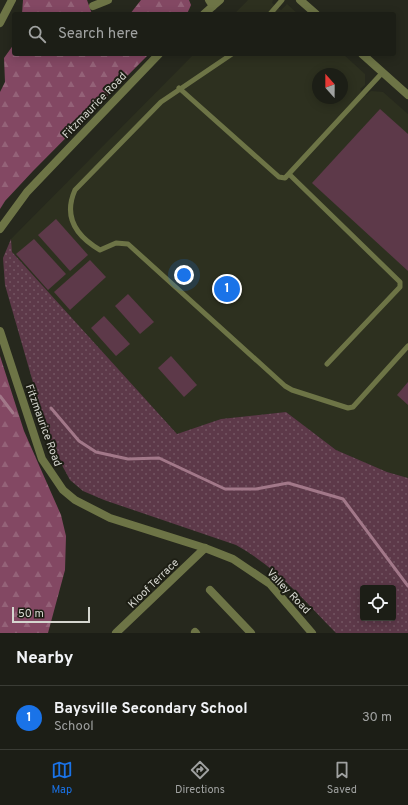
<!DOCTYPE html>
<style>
:root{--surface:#1c1e16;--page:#292b23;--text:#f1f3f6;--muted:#a0a2a1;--line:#3a3c35;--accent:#1a73e8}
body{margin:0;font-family:Overpass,sans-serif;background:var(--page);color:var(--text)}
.controls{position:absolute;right:12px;bottom:12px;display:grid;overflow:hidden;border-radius:4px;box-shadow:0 2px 10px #0003}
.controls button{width:36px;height:36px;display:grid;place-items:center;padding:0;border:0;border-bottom:1px solid var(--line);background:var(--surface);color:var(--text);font:20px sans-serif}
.compass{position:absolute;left:312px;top:68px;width:36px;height:36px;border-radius:50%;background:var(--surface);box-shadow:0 2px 10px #0003;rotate:339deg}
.scale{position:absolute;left:12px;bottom:10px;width:78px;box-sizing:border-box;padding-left:4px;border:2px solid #d5d6cf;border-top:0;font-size:11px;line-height:14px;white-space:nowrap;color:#d5d6cf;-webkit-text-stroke:3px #1d1e14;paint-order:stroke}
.you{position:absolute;left:184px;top:275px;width:14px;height:14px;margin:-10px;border:3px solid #fff;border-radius:50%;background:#1a73e8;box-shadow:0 0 0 6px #1a73e833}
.badge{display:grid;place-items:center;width:26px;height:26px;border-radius:50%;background:var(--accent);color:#fff;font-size:13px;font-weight:700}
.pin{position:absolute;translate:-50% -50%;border:2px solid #fff;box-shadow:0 1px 4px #0006}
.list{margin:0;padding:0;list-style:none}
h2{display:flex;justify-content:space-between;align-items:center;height:52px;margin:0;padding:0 16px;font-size:17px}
h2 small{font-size:13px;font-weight:400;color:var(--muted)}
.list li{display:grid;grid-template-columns:26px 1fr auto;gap:12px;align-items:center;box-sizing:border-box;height:64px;padding:0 16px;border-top:1px solid var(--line)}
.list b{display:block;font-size:15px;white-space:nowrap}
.list p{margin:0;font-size:13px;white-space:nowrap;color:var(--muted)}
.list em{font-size:13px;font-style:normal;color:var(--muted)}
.icon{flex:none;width:22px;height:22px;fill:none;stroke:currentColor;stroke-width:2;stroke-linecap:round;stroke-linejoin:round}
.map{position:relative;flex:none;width:408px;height:633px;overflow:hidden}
.search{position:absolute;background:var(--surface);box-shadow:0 2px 10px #0003;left:12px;right:12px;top:12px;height:44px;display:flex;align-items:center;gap:10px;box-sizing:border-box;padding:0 14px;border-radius:4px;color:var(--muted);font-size:15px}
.sheet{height:116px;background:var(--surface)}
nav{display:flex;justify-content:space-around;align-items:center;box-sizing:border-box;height:56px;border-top:1px solid var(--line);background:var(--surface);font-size:11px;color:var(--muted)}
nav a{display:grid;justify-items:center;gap:2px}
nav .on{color:var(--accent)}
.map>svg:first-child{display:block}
.built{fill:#2d301f;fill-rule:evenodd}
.forest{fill:url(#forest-firs)}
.park{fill:url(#park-dots);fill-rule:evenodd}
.pitch{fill:#5d3949}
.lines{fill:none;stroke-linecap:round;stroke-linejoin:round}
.stream{stroke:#a27889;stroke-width:3}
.service{stroke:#6d7446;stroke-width:5}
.minor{stroke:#6d7446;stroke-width:8}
.tertiary{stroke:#6d7446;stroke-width:8}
.labels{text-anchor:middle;stroke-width:4;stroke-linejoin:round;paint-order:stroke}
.street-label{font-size:11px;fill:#d5d6cf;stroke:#1d1e14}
</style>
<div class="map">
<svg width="408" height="633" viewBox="0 0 408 633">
<defs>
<pattern id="forest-firs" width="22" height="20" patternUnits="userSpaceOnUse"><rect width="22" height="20" fill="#834863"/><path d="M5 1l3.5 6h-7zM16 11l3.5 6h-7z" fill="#946278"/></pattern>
<pattern id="park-dots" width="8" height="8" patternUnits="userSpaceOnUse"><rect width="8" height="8" fill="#5d3949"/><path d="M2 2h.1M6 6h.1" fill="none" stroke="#735562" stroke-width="1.8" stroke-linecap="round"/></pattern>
</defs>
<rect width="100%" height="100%" fill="#26281d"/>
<!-- built -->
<g class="built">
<path d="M248,0H273L272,3L281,10L287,4L298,14H234Z"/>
<path d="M194,54H343L365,74V85L360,89L366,95L371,91L383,92L408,114V478L387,472L336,450L286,412L221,419L177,434L12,252L11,239ZM318,74H342V98H318Z"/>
</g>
<!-- forest -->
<g class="forest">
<path d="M23,0H87L92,14H22Z"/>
<path d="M141,0H189L191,5L187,14H130Z"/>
<path d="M14,44V54H149L33,171L5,201L0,209V92L5,82L4,58Z"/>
<path d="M0,356L24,431L61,515L66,536L65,570L48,633H0Z"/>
</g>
<!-- park -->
<path class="park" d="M11,239L12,252L177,434L221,419L286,412L336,450L387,472L408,478V633H336C305,601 276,567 236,545L104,500L83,491L70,480L51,445L5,285L3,258ZM363,588H393V618H363Z"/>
<!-- pitch -->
<g class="pitch">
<path d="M380,109L408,134V271L312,183Z"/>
<path d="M56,219L88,255L70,271L38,235Z"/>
<path d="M34,239L66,274L48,290L16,254Z"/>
<path d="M90,260L106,277L70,310L54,292Z"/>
<path d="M128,294L154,322L140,334L115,306Z"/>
<path d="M104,316L130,344L116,356L91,328Z"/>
<path d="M171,356L197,385L184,397L158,368Z"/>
<path d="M408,382V405L397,395Z"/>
</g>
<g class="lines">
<!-- stream -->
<g class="stream">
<path d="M0,396L13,413"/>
<path d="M51,408L79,441L96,452L128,459L159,458L225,489H256L288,483L343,499L408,586"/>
</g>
<!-- service -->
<g class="service">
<path d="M270,14L282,0"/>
<path d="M232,54L161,102L75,190C63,217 76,236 100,250L116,243L128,244L285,386L292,390L348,408L353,407L408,346"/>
<path d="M179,88L279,177L285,178L383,72"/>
<path d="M290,175L400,282V287L327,364"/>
</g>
<!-- minor -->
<g class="minor">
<path d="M93,6L108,0"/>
<path d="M204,14L213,6"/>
<path d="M0,23L12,0"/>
<path d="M0,229L27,192L159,54"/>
<path d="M0,331L42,459L63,490L75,500L110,518L205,548L233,559L270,584L312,633"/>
<path d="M210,590L251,633"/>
<path d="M195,632L196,633"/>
<path d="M116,633L205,548"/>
</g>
<!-- tertiary -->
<g class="tertiary">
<path d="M209,0L213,6L220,0"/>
<path d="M300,0L316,14"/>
<path d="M362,54L408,95"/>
</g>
</g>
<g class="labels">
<!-- street labels -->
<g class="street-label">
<text transform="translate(94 105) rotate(-46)" y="4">Fitzmaurice Road</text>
<text transform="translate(44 425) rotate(70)" y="4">Fitzmaurice Road</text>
<text transform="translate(153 583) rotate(-44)" y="4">Kloof Terrace</text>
<text transform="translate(289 591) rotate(46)" y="4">Valley Road</text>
</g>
</g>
</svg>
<div class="controls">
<button><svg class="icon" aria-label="locate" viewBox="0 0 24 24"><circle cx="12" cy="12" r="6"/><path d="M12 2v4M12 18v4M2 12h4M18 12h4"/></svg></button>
</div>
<svg class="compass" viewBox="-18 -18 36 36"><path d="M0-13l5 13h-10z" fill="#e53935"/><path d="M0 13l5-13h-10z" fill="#a0a2a1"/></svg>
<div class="scale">50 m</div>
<div class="you"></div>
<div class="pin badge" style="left:227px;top:289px">1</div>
<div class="search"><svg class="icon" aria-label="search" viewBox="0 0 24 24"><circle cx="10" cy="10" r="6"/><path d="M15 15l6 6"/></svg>Search here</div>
</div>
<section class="sheet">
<h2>Nearby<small></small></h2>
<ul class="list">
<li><span class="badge">1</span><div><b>Baysville Secondary School</b><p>School</p></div><em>30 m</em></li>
</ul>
</section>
<nav>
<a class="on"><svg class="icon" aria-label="map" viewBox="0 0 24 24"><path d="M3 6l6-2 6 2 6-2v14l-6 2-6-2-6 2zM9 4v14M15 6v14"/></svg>Map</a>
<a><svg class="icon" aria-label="directions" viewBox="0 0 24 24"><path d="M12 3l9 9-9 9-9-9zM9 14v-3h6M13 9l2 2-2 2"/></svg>Directions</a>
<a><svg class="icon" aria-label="saved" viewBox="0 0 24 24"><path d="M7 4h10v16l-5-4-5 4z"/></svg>Saved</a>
</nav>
